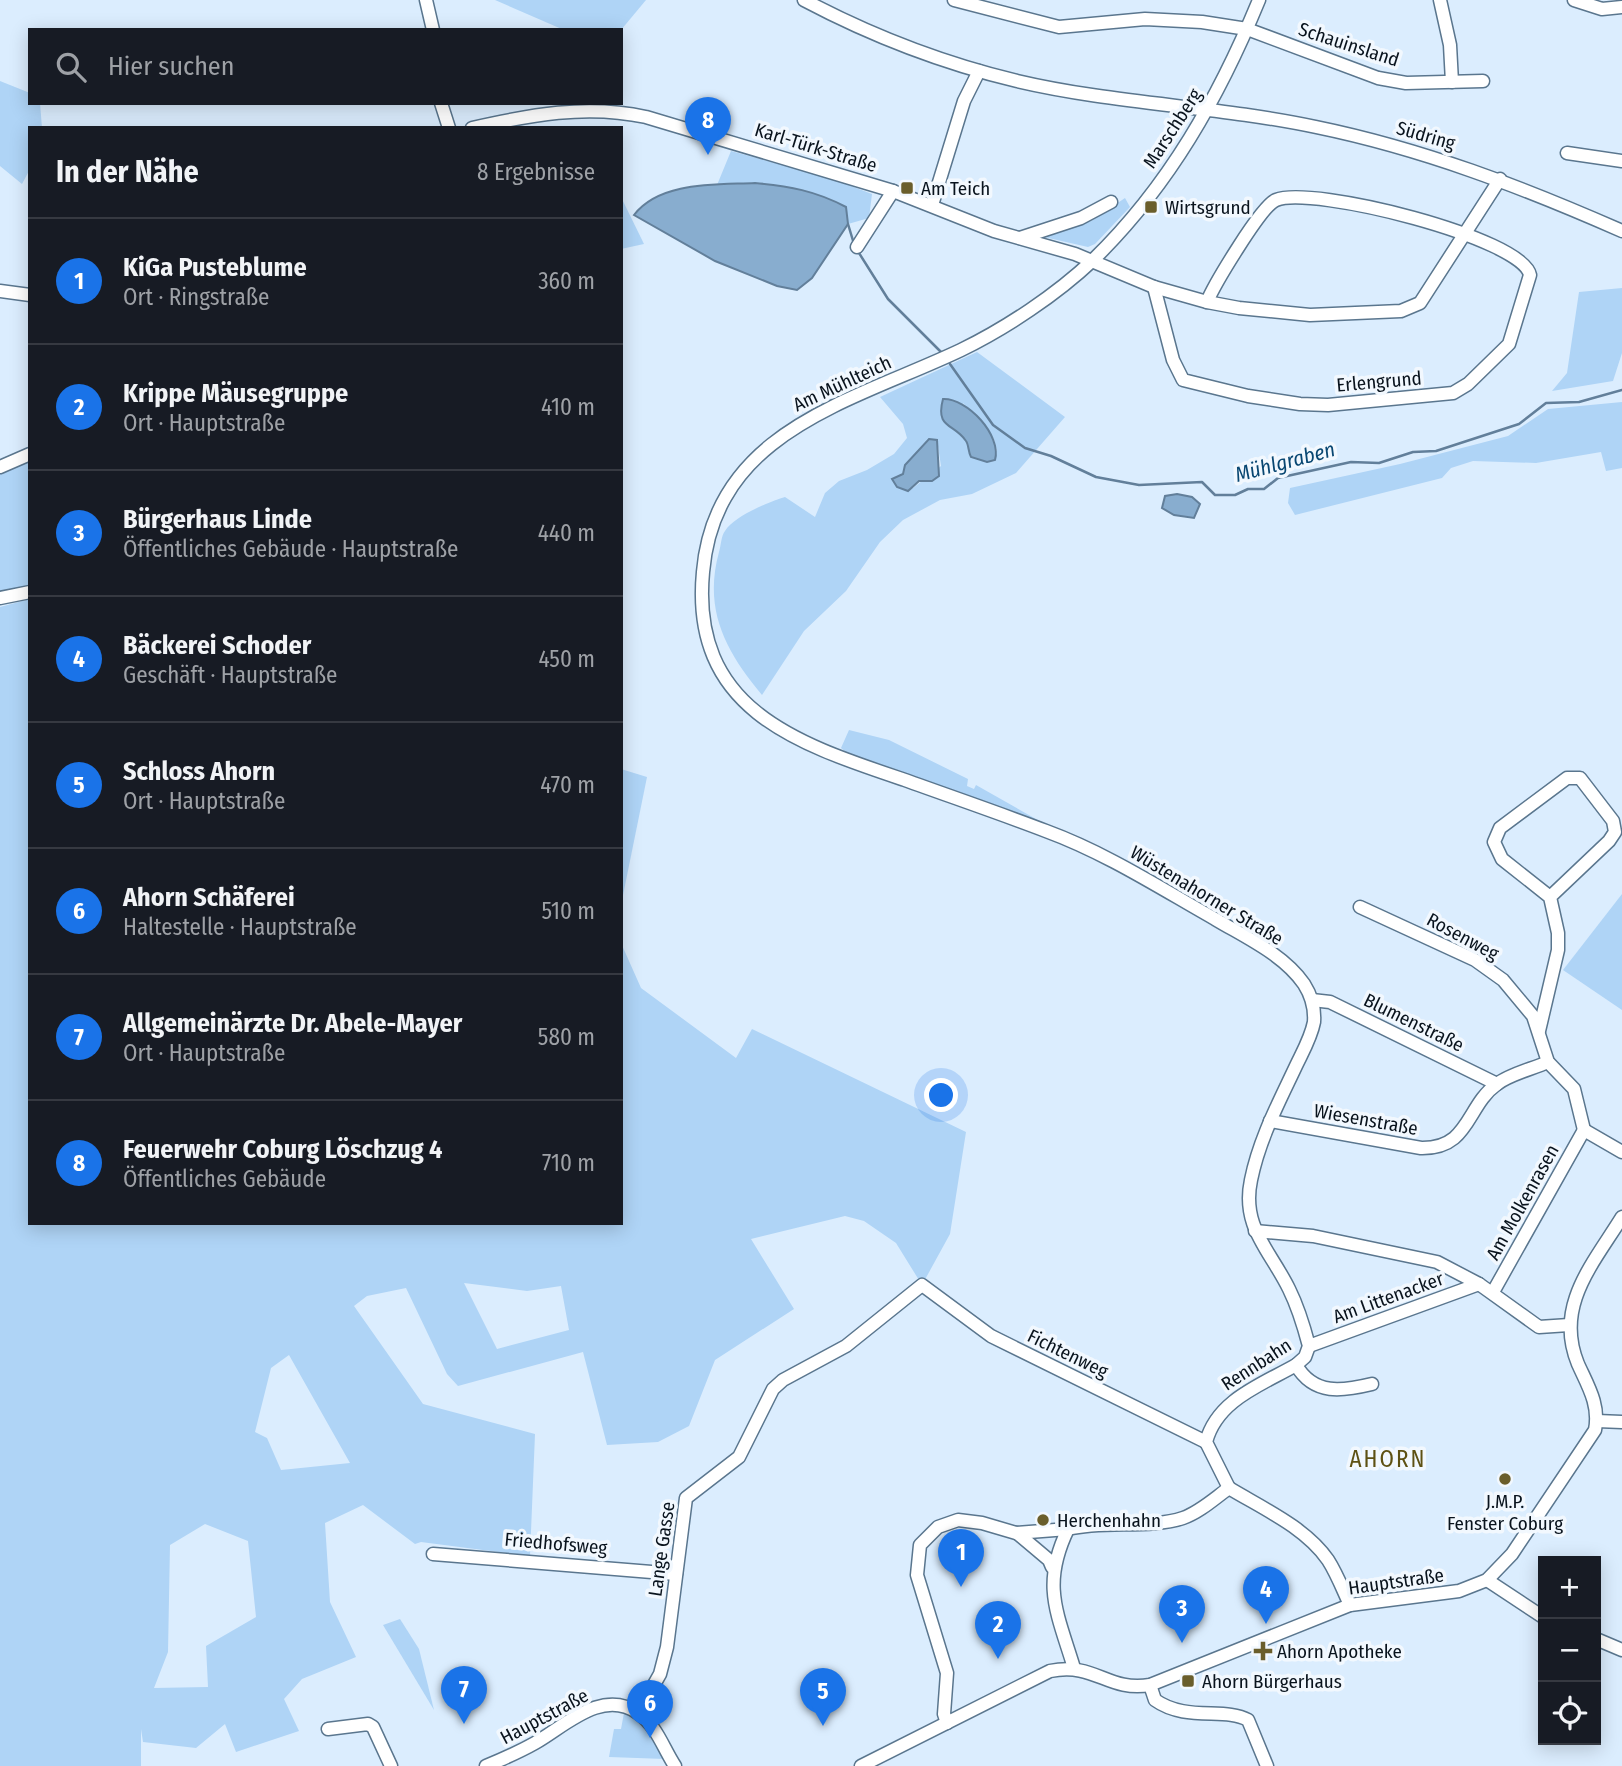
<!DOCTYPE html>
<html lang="de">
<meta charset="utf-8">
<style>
:root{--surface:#171b24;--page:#20242c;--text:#f1f3f6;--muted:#9ea1a6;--line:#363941;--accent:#1a73e8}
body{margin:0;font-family:"Fira Sans Condensed",sans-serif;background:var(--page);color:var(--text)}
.controls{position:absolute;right:21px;bottom:21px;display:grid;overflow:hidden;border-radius:0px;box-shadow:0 4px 18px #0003}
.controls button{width:63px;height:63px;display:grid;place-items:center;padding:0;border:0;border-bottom:2px solid var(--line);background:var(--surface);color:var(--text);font:35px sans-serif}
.you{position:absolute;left:942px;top:1096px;width:24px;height:24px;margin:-18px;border:5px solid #fff;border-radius:50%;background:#1a73e8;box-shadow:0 0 0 10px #1a73e833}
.badge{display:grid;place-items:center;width:46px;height:46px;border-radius:50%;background:var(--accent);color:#fff;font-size:23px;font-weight:700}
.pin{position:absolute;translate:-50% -58px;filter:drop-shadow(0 2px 4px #0008)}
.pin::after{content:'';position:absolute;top:37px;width:24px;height:21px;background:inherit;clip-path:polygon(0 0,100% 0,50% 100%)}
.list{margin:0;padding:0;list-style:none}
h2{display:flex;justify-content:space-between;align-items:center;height:91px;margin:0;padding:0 28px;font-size:30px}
h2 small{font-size:23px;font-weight:400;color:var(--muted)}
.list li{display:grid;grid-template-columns:46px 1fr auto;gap:21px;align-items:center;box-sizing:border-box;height:126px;padding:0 28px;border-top:2px solid var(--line)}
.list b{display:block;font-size:26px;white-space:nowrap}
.list p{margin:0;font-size:23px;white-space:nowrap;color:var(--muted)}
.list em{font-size:23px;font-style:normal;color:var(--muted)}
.icon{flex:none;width:38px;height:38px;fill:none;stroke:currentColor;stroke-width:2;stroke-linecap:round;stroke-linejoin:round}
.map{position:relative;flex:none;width:1622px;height:1766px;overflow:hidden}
.search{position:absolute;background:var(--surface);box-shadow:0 4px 18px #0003;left:28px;top:28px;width:595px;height:77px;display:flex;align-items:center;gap:18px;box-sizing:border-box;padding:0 24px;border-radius:0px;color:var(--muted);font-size:26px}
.panel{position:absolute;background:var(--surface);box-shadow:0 4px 18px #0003;left:28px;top:126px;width:595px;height:1099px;border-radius:0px}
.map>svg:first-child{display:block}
.green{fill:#afd4f6;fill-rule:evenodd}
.water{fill:#88adcf;stroke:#627f9a;stroke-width:2}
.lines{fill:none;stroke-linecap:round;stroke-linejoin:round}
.stream{stroke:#627f9a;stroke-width:2.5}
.minor-casing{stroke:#5a768e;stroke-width:15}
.minor{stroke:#fff;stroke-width:12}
.poi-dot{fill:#6a5e2b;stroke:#f2f8fe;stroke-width:2.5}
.labels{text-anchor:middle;stroke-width:7;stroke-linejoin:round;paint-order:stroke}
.street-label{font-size:19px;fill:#09131d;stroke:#f2f8fe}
.poi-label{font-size:19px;fill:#09131d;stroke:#f2f8fe;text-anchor:start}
.water-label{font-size:21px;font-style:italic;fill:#094772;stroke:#f2f8fe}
.quarter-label{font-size:23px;letter-spacing:2px;fill:#5e5113;stroke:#f2f8fe}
</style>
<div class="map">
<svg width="1622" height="1766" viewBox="0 0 1622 1766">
<rect width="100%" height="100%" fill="#dbedfe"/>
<!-- green -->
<g class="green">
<path d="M495,0H646L621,30H564Z"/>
<path d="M0,81L30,93V103H40L42,128H30V169L22,184L0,166Z"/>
<path d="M731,151L830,178L872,194L869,218L848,224L845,207C803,185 764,182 717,185Z"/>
<path d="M621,197L644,244L621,249Z"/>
<path d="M1125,198L1130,207L1095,244L1088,247L1044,237L1091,221Z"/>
<path d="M1622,288V353L1613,381L1552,391L1567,373L1579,292Z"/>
<path d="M977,352L1065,417L1016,473L972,494L940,500L903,520L880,542L846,591L804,631L762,695C726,652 703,610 719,552C721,546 721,536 725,531C734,516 769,502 785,497L815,517L825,493L839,481L867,470L894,454L907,438L903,424L880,397ZM963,403L994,439L997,451L969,453ZM937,440L941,466L913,488L897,487L896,477L903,474Z"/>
<path d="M1622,402V468L1606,471L1601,452L1536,463L1473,461L1451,468L1442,478L1295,515L1288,503L1290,488L1400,464L1508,436L1548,409Z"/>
<path d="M30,459V588L0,597V471Z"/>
<path d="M30,599V1223H621V943L641,988L736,1058L752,1029L966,1132L950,1234L922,1285L896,1243L864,1221L845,1216L751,1239L794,1309L715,1360L689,1426L658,1442L607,1445L583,1352L458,1386L447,1374L406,1288L367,1296L354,1306L423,1404L535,1434L530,1556L421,1542L415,1544L363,1505L325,1523L330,1602L356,1657L302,1679L284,1699L299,1731L236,1752L225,1724L196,1748L143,1742L141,1729V1766H0V607ZM464,1283L527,1291L561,1286L569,1330L497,1349ZM289,1355L350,1463L281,1470L267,1438L255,1432L271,1368ZM205,1524L248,1541L256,1617L206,1646L208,1687L154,1688L168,1652L170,1545Z"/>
<path d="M849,730L889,740L968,779L967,786L974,789L976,785L1043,823L849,755L841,748Z"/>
<path d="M621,769L647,777L621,905Z"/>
<path d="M1622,894V1010L1563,970Z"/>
<path d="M400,1619L419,1649L434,1710L383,1625Z"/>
<path d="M624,1713L638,1719L665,1759L609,1757L614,1729H621Z"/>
</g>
<!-- water -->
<g class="water">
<path d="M755,183C789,186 816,191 846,207L848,224L812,278L797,290L777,286L715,261L634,215C660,181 717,185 755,183Z"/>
<path d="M943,399C967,398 1002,435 995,460L987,462L971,457C968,452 969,445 966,441C954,423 935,429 943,399Z"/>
<path d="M929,439L937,440L939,476L932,481H919L908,491L897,487L892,479L903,474L905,465Z"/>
<path d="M1177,494L1192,497L1200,504L1194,518L1174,515L1162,508L1165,496Z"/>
</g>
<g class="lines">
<!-- stream -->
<g class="stream">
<path d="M848,224L854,244"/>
<path d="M859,253L888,299L942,353"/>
<path d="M950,364L993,425L1025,448L1051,456L1096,477L1139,485L1202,482L1215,495H1235L1248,489H1264L1278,478L1351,462L1379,463L1413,452L1436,451L1519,424L1546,403L1579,402L1622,390"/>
</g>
<!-- minor casing -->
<g class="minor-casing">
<g id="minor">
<path d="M426,0L433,30"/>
<path d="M804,0C872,36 942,63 1017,81C1115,104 1217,106 1316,127C1423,149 1522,187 1622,231"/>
<path d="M954,0L1059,27L1145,19L1202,22L1247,29L1378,78L1406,83L1483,81"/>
<path d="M1440,0L1450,45L1452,82"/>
<path d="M1574,0L1602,9L1622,7"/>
<path d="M441,103L449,128"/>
<path d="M472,128C530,115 586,104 646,117L893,191L994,231L1075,254L1154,287L1207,302L1239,308L1310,315L1401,311L1420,303L1500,179"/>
<path d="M1567,153L1622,161"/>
<path d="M932,205L964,101L979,71"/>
<path d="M1020,238L1081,218L1111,202"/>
<path d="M857,247L893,191"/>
<path d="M1154,287L1173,360L1183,380L1248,396L1300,404L1328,405L1453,393L1468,384L1509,344L1530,275C1523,238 1312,185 1276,200C1261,206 1214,285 1207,302"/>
<path d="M0,291L30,295"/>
<path d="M0,467L30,454"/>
<path d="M0,598L30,592"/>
<path d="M1360,907L1475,960L1503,980L1533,1016L1548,1062L1574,1089L1584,1130"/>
<path d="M1312,1000L1330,1002L1497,1084"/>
<path d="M1539,1031L1558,950V933L1550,897L1502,859L1494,842L1500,828L1567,778H1580L1613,821L1615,832L1609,841L1550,897"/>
<path d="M1270,1121L1421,1148C1470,1149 1466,1106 1497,1084C1510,1074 1532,1069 1548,1062"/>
<path d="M1584,1130L1622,1152"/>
<path d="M1255,1231L1313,1236L1437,1262L1479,1284L1539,1327L1569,1325"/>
<path d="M1493,1292L1584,1130"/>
<path d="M1309,1346L1479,1284"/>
<path d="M1296,1365C1314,1396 1343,1391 1372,1384"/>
<path d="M1597,1421L1622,1422"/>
<path d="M1229,1488L1206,1442C1217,1400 1261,1385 1296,1365L1305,1357L1309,1346C1304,1327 1298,1307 1289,1289C1270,1250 1241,1227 1251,1180C1259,1140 1278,1104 1295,1068C1302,1053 1311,1038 1314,1022C1315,1008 1311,995 1304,984C1283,954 1245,937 1215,919C1160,888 1106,853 1046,831C999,813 952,797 905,780C798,744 690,710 703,572C715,430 854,401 961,350C1006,328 1056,295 1093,260C1169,186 1219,97 1259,0"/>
<path d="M1017,1533L1049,1560L1052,1567"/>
<path d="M433,1554L676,1574"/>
<path d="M1487,1580L1543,1617"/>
<path d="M1596,1639L1622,1650"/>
<path d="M1074,1668C1057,1612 1041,1585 1068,1529C1105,1520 1150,1529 1183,1518C1200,1512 1215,1498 1229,1488C1262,1508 1305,1527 1328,1560C1337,1574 1343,1590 1350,1605"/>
<path d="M1150,1685L1155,1700C1186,1722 1225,1707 1248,1720L1267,1766"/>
<path d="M638,1713L660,1674L667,1647L686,1498L739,1457L773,1389L783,1380L846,1346L922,1285L991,1336L1206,1442"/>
<path d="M947,1723L944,1714L947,1673L917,1575L920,1545L938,1527L958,1520L982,1523L1016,1533L1068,1529"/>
<path d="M328,1729L368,1724L373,1727L391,1766"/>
<path d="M486,1766C503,1759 519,1752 535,1743C565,1726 602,1688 638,1713C657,1726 663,1748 675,1766"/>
<path d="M861,1766L1050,1671C1096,1662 1107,1692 1150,1685L1350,1605L1459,1591L1487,1580L1512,1554L1595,1430C1600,1405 1588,1386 1578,1364C1554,1306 1593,1264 1622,1217"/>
</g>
</g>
<!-- minor -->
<use href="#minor" class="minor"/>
</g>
<!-- markers -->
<g class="poi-dot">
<rect x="900" y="181" width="14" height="14" rx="3.5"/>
<rect x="1144" y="200" width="14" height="14" rx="3.5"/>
<circle cx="1505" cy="1479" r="7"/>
<circle cx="1043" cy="1520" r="7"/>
<path d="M1259.5 1640.5h7v7h7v7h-7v7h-7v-7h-7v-7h7z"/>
<rect x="1181" y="1674" width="14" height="14" rx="3.5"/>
</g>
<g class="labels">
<!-- street labels -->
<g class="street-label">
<text transform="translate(1349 44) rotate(18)" y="7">Schauinsland</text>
<text transform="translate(1172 128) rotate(-57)" y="7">Marschberg</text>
<text transform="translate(1426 135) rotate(16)" y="7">Südring</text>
<text transform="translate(816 147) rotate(17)" y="7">Karl-Türk-Straße</text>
<text transform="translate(1379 381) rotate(-5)" y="7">Erlengrund</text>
<text transform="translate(842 383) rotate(-25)" y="7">Am Mühlteich</text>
<text transform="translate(1207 895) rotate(31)" y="7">Wüstenahorner Straße</text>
<text transform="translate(1463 936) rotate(28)" y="7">Rosenweg</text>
<text transform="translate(1414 1022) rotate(26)" y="7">Blumenstraße</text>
<text transform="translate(1366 1119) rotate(10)" y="7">Wiesenstraße</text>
<text transform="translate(1522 1202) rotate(-61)" y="7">Am Molkenrasen</text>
<text transform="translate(1388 1297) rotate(-20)" y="7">Am Littenacker</text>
<text transform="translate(1068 1353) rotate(26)" y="7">Fichtenweg</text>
<text transform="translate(1256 1364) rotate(-33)" y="7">Rennbahn</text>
<text transform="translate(556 1543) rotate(5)" y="7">Friedhofsweg</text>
<text transform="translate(661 1549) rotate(-82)" y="7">Lange Gasse</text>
<text transform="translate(1396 1581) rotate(-8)" y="7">Hauptstraße</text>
<text transform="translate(544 1716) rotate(-28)" y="7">Hauptstraße</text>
</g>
<!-- poi labels -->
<g class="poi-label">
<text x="921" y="195">Am Teich</text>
<text x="1165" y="214">Wirtsgrund</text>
<text x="1505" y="1508" text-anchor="middle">J.M.P.<tspan x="1505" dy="22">Fenster Coburg</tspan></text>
<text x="1057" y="1527">Herchenhahn</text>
<text x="1277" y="1658">Ahorn Apotheke</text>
<text x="1202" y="1688">Ahorn Bürgerhaus</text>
</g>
<!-- water labels -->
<g class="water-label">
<text transform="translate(1285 462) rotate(-15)" y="7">Mühlgraben</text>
</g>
<!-- quarter labels -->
<g class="quarter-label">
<text x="1388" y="1467">AHORN</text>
</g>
</g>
</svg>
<div class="controls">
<button>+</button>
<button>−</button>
<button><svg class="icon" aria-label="locate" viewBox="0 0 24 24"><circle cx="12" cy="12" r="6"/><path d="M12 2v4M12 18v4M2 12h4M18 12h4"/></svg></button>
</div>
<div class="you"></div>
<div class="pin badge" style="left:961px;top:1587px">1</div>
<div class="pin badge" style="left:998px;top:1659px">2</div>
<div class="pin badge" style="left:1182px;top:1643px">3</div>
<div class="pin badge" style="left:1266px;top:1624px">4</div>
<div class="pin badge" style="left:823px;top:1726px">5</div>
<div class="pin badge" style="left:650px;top:1738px">6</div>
<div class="pin badge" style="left:464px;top:1724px">7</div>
<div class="pin badge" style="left:708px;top:155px">8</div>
<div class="search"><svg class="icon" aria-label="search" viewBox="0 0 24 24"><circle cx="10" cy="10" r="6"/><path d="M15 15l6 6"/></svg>Hier suchen</div>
<section class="panel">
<h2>In der Nähe<small>8 Ergebnisse</small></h2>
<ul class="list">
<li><span class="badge">1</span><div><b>KiGa Pusteblume</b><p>Ort · Ringstraße</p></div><em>360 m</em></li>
<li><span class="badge">2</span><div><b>Krippe Mäusegruppe</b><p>Ort · Hauptstraße</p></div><em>410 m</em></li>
<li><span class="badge">3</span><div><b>Bürgerhaus Linde</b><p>Öffentliches Gebäude · Hauptstraße</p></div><em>440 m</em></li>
<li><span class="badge">4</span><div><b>Bäckerei Schoder</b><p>Geschäft · Hauptstraße</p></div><em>450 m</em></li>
<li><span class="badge">5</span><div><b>Schloss Ahorn</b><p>Ort · Hauptstraße</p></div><em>470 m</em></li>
<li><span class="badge">6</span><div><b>Ahorn Schäferei</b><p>Haltestelle · Hauptstraße</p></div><em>510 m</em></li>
<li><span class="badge">7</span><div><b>Allgemeinärzte Dr. Abele-Mayer</b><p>Ort · Hauptstraße</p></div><em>580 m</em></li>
<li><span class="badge">8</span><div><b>Feuerwehr Coburg Löschzug 4</b><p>Öffentliches Gebäude</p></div><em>710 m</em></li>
</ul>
</section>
</div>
